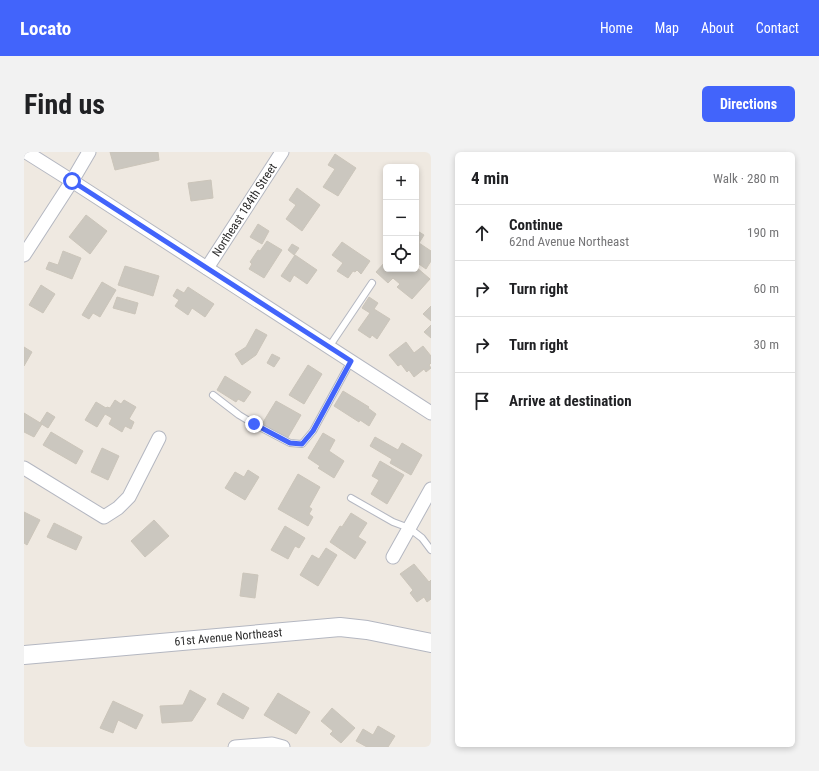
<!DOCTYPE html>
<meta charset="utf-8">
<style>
:root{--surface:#fff;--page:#f2f2f2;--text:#202124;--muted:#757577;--line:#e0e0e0;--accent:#4264fb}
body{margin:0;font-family:"Roboto Condensed",sans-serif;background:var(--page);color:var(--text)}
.controls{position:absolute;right:12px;top:12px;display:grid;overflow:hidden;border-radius:6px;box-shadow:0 2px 6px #0003}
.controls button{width:36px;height:36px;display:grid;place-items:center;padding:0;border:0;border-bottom:1px solid var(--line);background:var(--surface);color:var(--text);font:20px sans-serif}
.stop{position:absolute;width:12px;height:12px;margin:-9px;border:3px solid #4264fb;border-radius:50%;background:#fff}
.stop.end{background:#4264fb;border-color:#fff;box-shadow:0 1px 4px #0008}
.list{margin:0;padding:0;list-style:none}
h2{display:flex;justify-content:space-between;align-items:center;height:52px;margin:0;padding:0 16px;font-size:17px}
h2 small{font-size:13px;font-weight:400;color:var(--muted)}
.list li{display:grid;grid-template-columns:26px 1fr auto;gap:12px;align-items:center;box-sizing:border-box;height:56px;padding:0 16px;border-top:1px solid var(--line)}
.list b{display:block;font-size:15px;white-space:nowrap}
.list p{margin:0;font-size:13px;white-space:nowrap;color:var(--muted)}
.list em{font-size:13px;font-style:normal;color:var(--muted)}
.icon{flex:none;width:22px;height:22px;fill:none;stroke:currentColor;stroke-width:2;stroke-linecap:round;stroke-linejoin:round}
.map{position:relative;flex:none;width:407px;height:595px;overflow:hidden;border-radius:6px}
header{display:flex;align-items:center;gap:24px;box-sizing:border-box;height:56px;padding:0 20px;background:var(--accent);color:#fff}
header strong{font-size:19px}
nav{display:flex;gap:22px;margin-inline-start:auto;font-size:14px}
.intro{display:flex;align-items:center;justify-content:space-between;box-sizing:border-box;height:96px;padding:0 24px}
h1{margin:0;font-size:28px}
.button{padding:10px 18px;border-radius:6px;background:var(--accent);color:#fff;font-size:14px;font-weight:700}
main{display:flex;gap:24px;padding:0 24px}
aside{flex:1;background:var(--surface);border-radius:6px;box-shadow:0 2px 6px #0003}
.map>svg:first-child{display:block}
.building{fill:#cbc7bf;stroke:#cbc5ba}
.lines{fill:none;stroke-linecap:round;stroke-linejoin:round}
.lane-casing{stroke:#b4b7c1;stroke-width:8}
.street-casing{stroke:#b4b7c1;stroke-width:15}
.secondary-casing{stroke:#b4b7c1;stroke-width:20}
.lane{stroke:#fff;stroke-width:6}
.street{stroke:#fff;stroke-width:13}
.secondary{stroke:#fff;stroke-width:18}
.route{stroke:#4264fb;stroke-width:5}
.labels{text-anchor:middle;stroke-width:4;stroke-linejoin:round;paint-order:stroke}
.street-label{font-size:12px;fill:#2e2e2e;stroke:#fff}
</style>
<header>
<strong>Locato</strong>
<nav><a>Home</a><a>Map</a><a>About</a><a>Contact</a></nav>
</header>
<div class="intro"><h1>Find us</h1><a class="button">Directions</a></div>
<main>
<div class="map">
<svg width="407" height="595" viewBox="0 0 407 595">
<rect width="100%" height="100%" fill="#efe9e1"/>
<!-- building -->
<g class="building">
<path d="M86,0H134L135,8L91,18Z"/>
<path d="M311,2L332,16L314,44L299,35L311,17L304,13Z"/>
<path d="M187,28L189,46L167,49L164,31Z"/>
<path d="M273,36L296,53L278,79L262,67L272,53L265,48Z"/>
<path d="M62,63L83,79L66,102L45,85Z"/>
<path d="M234,72L245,79L238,92L226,85Z"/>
<path d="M392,78L400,83L395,91L407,99V109L402,117L392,110Z"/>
<path d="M243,89L258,98L240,126L225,117L228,112L226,110L234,98L236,99Z"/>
<path d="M318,90L346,109L337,122L333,118L331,120L329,119L324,126L313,119L319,111L308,103Z"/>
<path d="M268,92L275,96L270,103L264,98Z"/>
<path d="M39,99L57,106L48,127L22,117L25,110L34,113Z"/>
<path d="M271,103L293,118L283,132L270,123L266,130L257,124Z"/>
<path d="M362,109V117H392V115L406,127L388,147L373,135L376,132L369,126L364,131L352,120Z"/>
<path d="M101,114L135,124L129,144L94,133Z"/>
<path d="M78,130L92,138L76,165L69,161L65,167L58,163Z"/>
<path d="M17,133L31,142L19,161L5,153Z"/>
<path d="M164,135L190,152L181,165L168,156L164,163L151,154L155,148L149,144L153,137L160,141Z"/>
<path d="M93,145L114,151L111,162L89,156Z"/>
<path d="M345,145L354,151L350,157L366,167L353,187L348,183L346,186L334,178L346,161L338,156Z"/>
<path d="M407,154V169L399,162Z"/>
<path d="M407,173V186L400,180Z"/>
<path d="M232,177L243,183L232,203L218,213L211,202L222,195Z"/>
<path d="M382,190L390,201L399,194L407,204V211L405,213L407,216L402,220L400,217L390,225L385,218L383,220L377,212L374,214L365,203Z"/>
<path d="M0,195L8,200L0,214Z"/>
<path d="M248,202L256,206L250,215L243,211Z"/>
<path d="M284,213L298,222L280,252L265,243Z"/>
<path d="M201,224L227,240L220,250L214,247L212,250L193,238Z"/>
<path d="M319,239L345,255L344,256L352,262L345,274L336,268L335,270L310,254Z"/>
<path d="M91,248L97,252L100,248L112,255L105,267L110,270L107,277L101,274L98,280L85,272L88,266L81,262L73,275L61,268L72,250L82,256L83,255L86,256Z"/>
<path d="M252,249L277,263L263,287L238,272Z"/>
<path d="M23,260L31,265L24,276L16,271Z"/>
<path d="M0,261L18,272L10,285L0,280Z"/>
<path d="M27,280L59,299L52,312L19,293Z"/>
<path d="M299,281L311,288L305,299L320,309L310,326L294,316L296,314L284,306Z"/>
<path d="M351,285L374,298L378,291L398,303L387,323L366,311L368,307L346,294Z"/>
<path d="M78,296L95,304L84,328L67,320Z"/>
<path d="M356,309L380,323L363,352L347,342L355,328L348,324Z"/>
<path d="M224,318L235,325L221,348L201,336L211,320L220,325Z"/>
<path d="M274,322L296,335L285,355L288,357L285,362L289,365L284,374L254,357Z"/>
<path d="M0,360L16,368L3,393L0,391Z"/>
<path d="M327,361L343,371L334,385L342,390L331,407L306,390L316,374L318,375Z"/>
<path d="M130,368L145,384L121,405L107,389Z"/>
<path d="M30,371L58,385L52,398L23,385Z"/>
<path d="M261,374L281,386L275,396L271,394L264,407L247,398Z"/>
<path d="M302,396L313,403L294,434L276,423L288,403L295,407Z"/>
<path d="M390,412L405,430L407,428V447L403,450L400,445L393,450L386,441L389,438L376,422Z"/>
<path d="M219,421L234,423L231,446L216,444Z"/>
<path d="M166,538L182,547L168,569L138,571L136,554L159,553Z"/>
<path d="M199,541L225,556L219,567L193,552Z"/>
<path d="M254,541L286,560L272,582L240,563Z"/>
<path d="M89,549L119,563L112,577L94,568L89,581L76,576Z"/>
<path d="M308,556L331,576L317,591L306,582L309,579L297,569Z"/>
<path d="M354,574L371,584L364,595H343L332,589L339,577L349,583Z"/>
</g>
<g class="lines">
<!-- lane casing -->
<g class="lane-casing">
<g id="lane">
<path d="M305,195L348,131"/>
<path d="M189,243L215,263L230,272L266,291L278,292L289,279L327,209"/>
<path d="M327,346L369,370L385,376L398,386L407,398"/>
</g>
</g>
<!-- street casing -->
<g class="street-casing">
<g id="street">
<path d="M2,0L48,29L407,261"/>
<path d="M0,103L48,29L65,0"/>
<path id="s1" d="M183,116L258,0"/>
<path d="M0,316L80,365L94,356L105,345L135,286"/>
<path d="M369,405L407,337"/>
<path d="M211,595L248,592L259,595"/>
</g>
</g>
<!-- secondary casing -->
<g class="secondary-casing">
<g id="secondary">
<path id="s2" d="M0,503L316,475L343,478L407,491"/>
</g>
</g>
<!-- lane -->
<use href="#lane" class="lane"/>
<!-- street -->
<use href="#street" class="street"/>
<!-- secondary -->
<use href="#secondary" class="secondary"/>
</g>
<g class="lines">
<!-- route -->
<path class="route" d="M48,29L327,209L289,279L278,292L266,291L230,272"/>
</g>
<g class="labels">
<!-- street labels -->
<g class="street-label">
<text dy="4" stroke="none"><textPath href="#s1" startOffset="69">Northeast 184th Street</textPath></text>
<text dy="4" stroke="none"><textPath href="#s2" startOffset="205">61st Avenue Northeast</textPath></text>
</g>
</g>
</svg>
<div class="controls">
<button>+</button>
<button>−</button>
<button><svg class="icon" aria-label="locate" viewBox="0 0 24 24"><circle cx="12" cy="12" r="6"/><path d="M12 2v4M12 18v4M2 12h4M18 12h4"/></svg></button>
</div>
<div class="stop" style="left:48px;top:29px"></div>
<div class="stop end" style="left:230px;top:272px"></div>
</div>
<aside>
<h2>4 min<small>Walk · 280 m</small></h2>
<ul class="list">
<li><svg class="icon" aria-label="ahead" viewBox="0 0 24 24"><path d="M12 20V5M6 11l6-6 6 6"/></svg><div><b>Continue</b><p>62nd Avenue Northeast</p></div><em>190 m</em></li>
<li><svg class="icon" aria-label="right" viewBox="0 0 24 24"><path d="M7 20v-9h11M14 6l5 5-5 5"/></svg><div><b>Turn right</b></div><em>60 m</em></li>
<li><svg class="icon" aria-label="right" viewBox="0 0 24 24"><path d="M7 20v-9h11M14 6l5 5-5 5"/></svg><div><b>Turn right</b></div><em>30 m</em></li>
<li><svg class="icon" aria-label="arrive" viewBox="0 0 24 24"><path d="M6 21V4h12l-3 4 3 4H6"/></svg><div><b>Arrive at destination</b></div></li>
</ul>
</aside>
</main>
